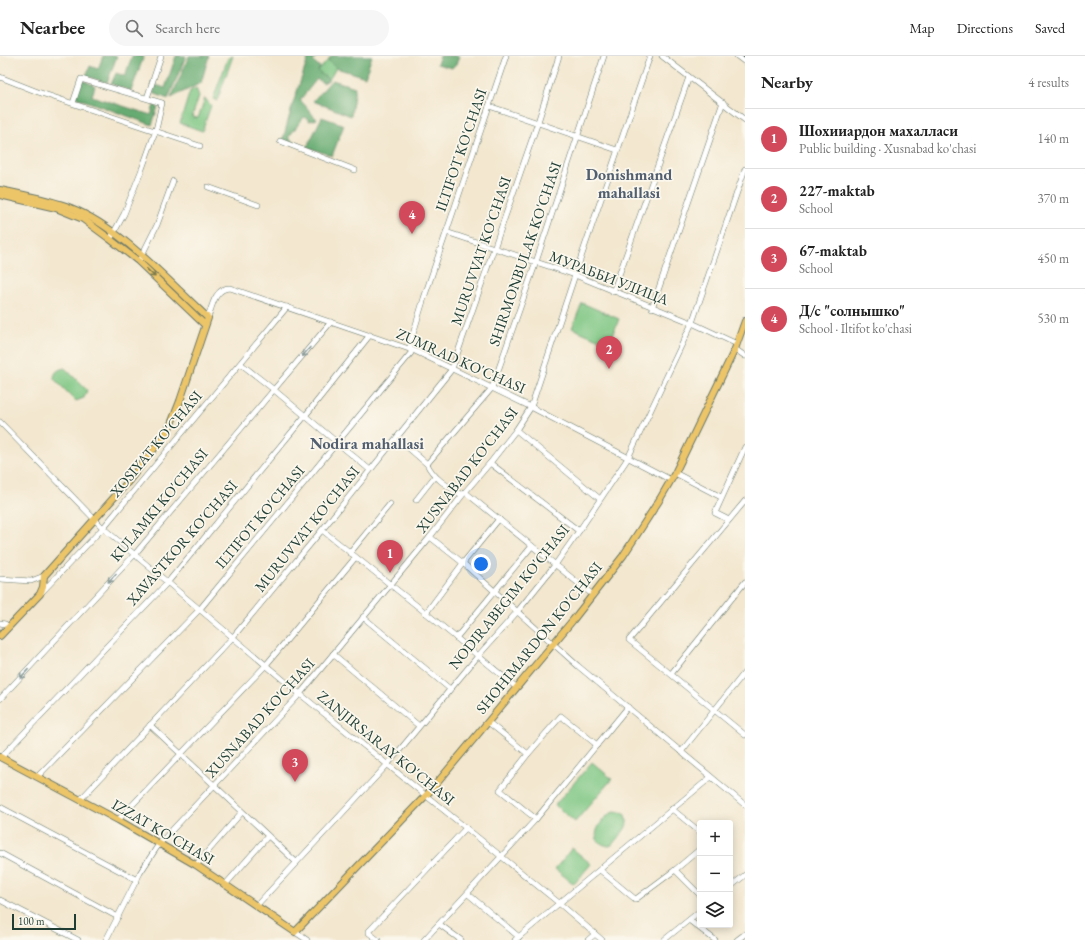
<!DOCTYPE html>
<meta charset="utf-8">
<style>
:root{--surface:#fff;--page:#f6f6f6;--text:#222;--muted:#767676;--line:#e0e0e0;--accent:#d1495b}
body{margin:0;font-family:"EB Garamond",serif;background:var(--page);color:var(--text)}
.controls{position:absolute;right:12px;bottom:12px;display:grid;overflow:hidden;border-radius:4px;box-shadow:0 2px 10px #0003}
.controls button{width:36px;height:36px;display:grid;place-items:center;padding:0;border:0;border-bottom:1px solid var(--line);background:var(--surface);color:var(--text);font:20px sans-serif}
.scale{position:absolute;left:12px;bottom:10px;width:64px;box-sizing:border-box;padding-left:4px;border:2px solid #1f3d34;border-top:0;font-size:11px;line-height:14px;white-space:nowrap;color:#1f3d34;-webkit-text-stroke:3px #fbf7ec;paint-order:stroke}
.you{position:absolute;left:481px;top:508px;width:14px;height:14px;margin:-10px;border:3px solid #fff;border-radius:50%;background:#1a73e8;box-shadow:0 0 0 6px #1a73e833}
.badge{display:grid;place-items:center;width:26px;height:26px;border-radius:50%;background:var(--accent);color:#fff;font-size:13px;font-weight:700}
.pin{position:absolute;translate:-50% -33px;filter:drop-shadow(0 1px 2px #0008)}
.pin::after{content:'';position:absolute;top:21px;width:14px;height:12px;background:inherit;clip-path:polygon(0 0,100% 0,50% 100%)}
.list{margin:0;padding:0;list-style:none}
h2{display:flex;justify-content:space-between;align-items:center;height:52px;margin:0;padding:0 16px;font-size:17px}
h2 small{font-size:13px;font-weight:400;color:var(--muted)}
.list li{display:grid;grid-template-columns:26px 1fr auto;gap:12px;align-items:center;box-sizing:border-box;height:60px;padding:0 16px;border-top:1px solid var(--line)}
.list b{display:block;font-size:15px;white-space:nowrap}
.list p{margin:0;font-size:13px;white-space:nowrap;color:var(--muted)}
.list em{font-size:13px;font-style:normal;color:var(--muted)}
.icon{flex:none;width:22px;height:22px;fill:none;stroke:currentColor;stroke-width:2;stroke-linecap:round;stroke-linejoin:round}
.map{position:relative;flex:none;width:745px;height:884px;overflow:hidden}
header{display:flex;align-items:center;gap:24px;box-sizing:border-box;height:56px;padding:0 20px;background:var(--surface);border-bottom:1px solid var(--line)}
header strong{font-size:19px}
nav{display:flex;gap:22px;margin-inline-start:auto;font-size:14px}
.search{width:280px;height:36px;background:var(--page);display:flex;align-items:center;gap:10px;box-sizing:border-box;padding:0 14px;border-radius:22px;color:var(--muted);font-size:15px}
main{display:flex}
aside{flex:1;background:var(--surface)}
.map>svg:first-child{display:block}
.green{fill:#7ec683;stroke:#4e825c}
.forest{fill:#66ab71;stroke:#427452}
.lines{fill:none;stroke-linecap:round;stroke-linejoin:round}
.minor-casing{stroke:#69786a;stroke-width:6}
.major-casing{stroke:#69786a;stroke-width:8}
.minor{stroke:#fff;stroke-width:5}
.major{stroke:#edc569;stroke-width:6}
.rail{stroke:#1f3d34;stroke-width:1.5}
.oneway{stroke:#7c7a4c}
.oneway2{stroke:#8f9e9a}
.labels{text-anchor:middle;stroke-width:3.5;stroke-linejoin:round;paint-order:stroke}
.street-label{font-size:15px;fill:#1f3d34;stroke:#fbf7ec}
.neighbourhood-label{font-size:16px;font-weight:bold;fill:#515f71;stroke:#fbf7ec}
</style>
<header>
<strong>Nearbee</strong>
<div class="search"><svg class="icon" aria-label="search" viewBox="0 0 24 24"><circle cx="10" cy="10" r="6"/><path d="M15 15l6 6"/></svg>Search here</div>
<nav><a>Map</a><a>Directions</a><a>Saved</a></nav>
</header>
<main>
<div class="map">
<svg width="745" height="884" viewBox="0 0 745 884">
<rect width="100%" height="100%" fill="#fbf7ec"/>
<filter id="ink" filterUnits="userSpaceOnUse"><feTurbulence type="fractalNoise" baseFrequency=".025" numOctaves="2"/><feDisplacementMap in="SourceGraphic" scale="8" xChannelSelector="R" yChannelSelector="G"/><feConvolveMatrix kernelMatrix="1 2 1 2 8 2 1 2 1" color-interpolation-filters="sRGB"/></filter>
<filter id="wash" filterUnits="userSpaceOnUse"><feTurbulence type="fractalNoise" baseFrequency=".012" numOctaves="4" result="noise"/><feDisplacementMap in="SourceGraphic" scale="16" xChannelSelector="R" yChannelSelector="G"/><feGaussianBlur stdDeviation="0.9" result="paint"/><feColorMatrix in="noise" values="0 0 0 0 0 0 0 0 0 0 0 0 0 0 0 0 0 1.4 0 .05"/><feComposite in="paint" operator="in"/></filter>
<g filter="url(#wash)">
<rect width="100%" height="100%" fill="#f3e7cf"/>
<!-- green -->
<g class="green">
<path d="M233,0L217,45L213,43L228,2Z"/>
<path d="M328,4L336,12L329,24L318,15Z"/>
<path d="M196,32L199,40L192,61L198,62L205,42L211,50L202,75L180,67L190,35Z"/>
<path d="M582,247L619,263L609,288L572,272Z"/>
<path d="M65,312L87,334L84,342L76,345L54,323C54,316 58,313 65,312Z"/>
<path d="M592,706L612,723L575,766L555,749Z"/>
<path d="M615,755L625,757C632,771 620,778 612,789L609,790C584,786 601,761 615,755Z"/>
<path d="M572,792L591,808L574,828L555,813Z"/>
</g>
<!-- forest -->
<g class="forest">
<path d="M103,0H117L107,27L86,20L90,10L98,13Z"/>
<path d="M132,0H144L131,35L111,28L116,17L125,20Z"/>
<path d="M176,0H186L168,43L153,37L156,29L165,32Z"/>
<path d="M189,0H209L201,27L171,42Z"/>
<path d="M309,0H317L313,5L320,11L318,15L329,24L323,27L317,23L300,44C307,50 310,57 317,63L310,65L304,61L288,82L294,86V88L283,83L293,47Z"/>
<path d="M331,0H372L365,21L336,12L328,4Z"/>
<path d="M440,0H459L456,8L452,12L437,8Z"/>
<path d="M81,23L95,30L92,40L151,59L154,49L158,51L152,69L75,41Z"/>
<path d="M332,24L355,31L351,60L313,45Z"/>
<path d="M322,61L344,69L332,100L307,91Z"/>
</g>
</g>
<g filter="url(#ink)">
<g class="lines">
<!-- minor casing -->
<g class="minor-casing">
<g id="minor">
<path d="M662,0L745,64"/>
<path d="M737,0L745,6"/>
<path d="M0,21L38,36L200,90"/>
<path d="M147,42L161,0"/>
<path d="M73,47L81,23L162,47L156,74L142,113L124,158L112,180"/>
<path d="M489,50L617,94"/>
<path d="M280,85L355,114"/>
<path d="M208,131L258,149"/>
<path d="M446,176L575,219L692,267L737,288"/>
<path d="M140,203L157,169L173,125"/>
<path d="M613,236L689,21"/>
<path d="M652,252L723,46"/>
<path d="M208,262C212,250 215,232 230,232L415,295L531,351L671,424"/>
<path d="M735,293L745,300"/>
<path d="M241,308L273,333L370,414"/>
<path d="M0,366L103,472L300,638L559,847L602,884"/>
<path d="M516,374L600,443"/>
<path d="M397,382L427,408C434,423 449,431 462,439"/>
<path d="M490,407L579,475"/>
<path d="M427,408L492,332L536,206L604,0"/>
<path d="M675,417L721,441"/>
<path d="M465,436L593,539"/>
<path d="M416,444L435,420"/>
<path d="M745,445L629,584L745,679"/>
<path d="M729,464L715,457L745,391"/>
<path d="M322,474L426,557L516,631"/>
<path d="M430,481L463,507L578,610L745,749"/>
<path d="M350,497L390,448"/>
<path d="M0,523L31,525L44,520"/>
<path d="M42,536L103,472L287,251"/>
<path d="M426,557L463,507L499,463"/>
<path d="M363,561L450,633"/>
<path d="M0,567L5,568L9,571"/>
<path d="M456,582L532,490"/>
<path d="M333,598L419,670"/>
<path d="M671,618L745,526"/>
<path d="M0,643L135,498L331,266"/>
<path d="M488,666L528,698"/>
<path d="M150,669L296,806"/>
<path d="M681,696L745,616"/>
<path d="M2,702L5,697L168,526L305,360L370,279"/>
<path d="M37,721L200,553L411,297L410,288L424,242L506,0"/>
<path d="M80,744L233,581L322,474L452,313L538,66L559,0"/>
<path d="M0,751L137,824"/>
<path d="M672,753L700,776"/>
<path d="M536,763L500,734L528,698L561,660L597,689"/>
<path d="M118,764L266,609L355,502"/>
<path d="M0,797L118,861"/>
<path d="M196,809L242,756"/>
<path d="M600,814L635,843H636L675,814L700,793"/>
<path d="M675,814L700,839"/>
<path d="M225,829L268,780"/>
<path d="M730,831L745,819"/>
<path d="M468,838L519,881"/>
<path d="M0,844L78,884"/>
<path d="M256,850L388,708L478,600L517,556L555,509L579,475L628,402L692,267L745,113"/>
<path d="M689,864L715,884"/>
<path d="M439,868L461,884"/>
<path d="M295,876L307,884"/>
<path d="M106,884L140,817L159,788L300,638L430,481L465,436L490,407L516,374L531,351L575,219L650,0"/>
<path d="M378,884L369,877V875L466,772"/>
<path d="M424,884L536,763L628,651"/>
<path d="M515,884L711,721"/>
<path d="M588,884L595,878"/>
<path d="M664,884L700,855"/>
<path d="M737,884L745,878"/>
</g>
</g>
<!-- major casing -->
<g class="major-casing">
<g id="major">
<path d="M0,134C23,139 48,143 71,152C120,171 169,226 208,262L180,345L171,368L165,379L127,427L44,520L43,531L40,538L0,580"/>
<path d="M0,139L56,152L83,163L110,183L138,205L205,269"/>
<path d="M0,701L118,764L196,809L295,876L432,733L573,564L623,500L660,443L675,417L735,293L745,265"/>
</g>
</g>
<!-- minor -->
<use href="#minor" class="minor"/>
<!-- major -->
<use href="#major" class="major"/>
<!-- rail -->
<path class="rail" d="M743,0L745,2"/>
</g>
<!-- one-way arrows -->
<defs><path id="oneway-shaft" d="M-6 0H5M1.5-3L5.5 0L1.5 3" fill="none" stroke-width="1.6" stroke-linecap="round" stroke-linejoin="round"/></defs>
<use class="oneway" href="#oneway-shaft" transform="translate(151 217) rotate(44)"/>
<g class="oneway2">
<use href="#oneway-shaft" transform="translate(306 296) rotate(131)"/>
<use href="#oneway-shaft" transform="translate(112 522) rotate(133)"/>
<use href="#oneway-shaft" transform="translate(24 618) rotate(133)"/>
</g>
</g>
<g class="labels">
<!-- street labels -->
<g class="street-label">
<text transform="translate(461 94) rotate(-71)" y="5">ILTIFOT KO'CHASI</text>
<text transform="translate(481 195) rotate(-71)" y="5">MURUVVAT KO'CHASI</text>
<text transform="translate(525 198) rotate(-71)" y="5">SHIRMONBULAK KO'CHASI</text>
<text transform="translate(609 222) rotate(21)" y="5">МУРАББИ УЛИЦА</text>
<text transform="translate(461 305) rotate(24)" y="5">ZUMRAD KO'CHASI</text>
<text transform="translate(156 388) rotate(-50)" y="5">XOSIYAT KO'CHASI</text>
<text transform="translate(467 414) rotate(-52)" y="5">XUSNABAD KO'CHASI</text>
<text transform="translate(159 449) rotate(-50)" y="5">KULAMKI KO'CHASI</text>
<text transform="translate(260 461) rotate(-50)" y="5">ILTIFOT KO'CHASI</text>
<text transform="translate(307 473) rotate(-51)" y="5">MURUVVAT KO'CHASI</text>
<text transform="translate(182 487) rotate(-49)" y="5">XAVASTKOR KO'CHASI</text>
<text transform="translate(509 541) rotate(-51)" y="5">NODIRABEGIM KO'CHASI</text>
<text transform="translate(539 582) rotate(-51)" y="5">SHOHIMARDON KO'CHASI</text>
<text transform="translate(260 662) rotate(-48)" y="5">XUSNABAD KO'CHASI</text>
<text transform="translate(386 692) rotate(39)" y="5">ZANJIRSARAY KO'CHASI</text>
<text transform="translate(163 776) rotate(30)" y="5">IZZAT KO'CHASI</text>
</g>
<!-- neighbourhood labels -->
<g class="neighbourhood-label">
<text x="629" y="124">Donishmand<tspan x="629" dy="18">mahallasi</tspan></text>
<text x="367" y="393">Nodira mahallasi</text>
</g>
</g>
</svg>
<div class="controls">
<button>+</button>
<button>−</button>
<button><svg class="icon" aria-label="layers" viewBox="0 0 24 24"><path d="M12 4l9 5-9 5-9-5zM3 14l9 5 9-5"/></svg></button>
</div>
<div class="scale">100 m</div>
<div class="you"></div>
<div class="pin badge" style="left:390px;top:517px">1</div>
<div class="pin badge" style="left:609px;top:313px">2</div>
<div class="pin badge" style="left:295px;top:726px">3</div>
<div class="pin badge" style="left:412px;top:178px">4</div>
</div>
<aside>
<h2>Nearby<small>4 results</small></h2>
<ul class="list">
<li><span class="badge">1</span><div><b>Шохииардон махалласи</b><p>Public building · Xusnabad ko'chasi</p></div><em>140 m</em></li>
<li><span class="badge">2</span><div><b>227-maktab</b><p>School</p></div><em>370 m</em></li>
<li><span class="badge">3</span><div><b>67-maktab</b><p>School</p></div><em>450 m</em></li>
<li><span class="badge">4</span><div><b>Д/с &quot;солнышко&quot;</b><p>School · Iltifot ko'chasi</p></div><em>530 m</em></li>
</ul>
</aside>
</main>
